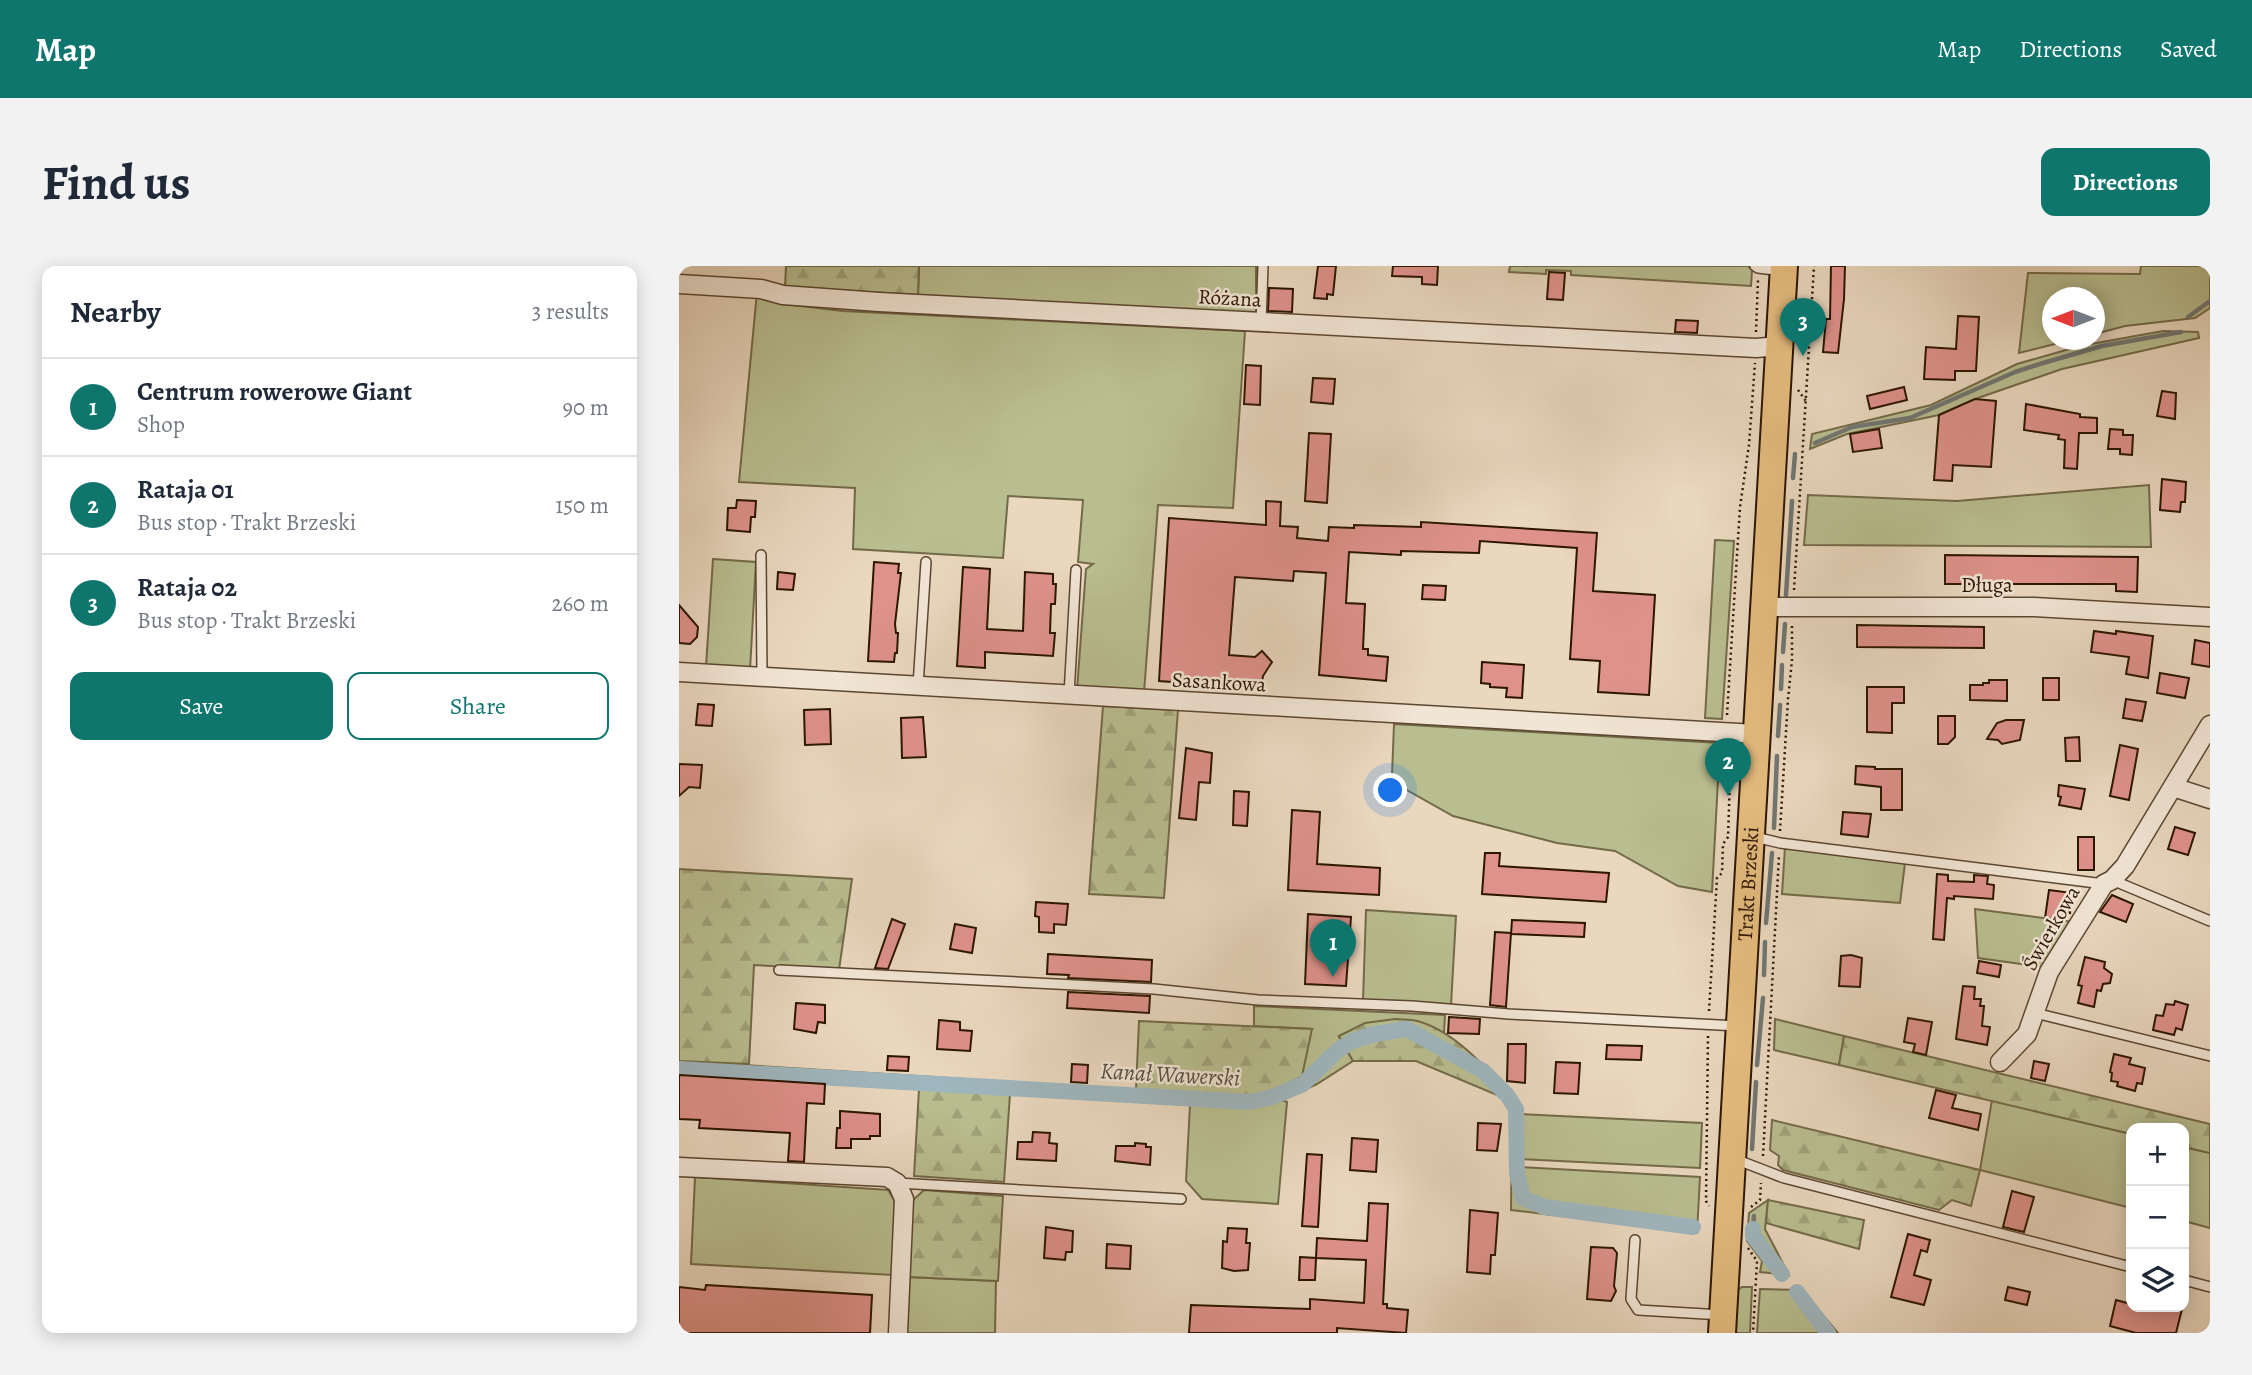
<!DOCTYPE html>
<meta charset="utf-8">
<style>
:root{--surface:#fff;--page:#f2f2f3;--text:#1f2937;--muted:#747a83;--line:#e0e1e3;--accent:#0f766e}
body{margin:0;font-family:Alegreya,serif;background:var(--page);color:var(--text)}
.controls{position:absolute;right:21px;bottom:21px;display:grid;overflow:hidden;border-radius:14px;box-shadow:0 4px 18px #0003}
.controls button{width:63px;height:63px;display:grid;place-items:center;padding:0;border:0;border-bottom:2px solid var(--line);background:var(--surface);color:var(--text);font:35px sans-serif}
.compass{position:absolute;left:1363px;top:21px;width:63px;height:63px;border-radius:50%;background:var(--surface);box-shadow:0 4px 18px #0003;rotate:270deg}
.you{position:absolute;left:712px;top:525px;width:24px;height:24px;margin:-18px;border:5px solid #fff;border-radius:50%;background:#1a73e8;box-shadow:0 0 0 10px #1a73e833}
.badge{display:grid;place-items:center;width:46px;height:46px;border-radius:50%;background:var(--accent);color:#fff;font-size:23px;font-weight:700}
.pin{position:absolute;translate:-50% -58px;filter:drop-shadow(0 2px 4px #0008)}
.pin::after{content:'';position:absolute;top:37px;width:24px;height:21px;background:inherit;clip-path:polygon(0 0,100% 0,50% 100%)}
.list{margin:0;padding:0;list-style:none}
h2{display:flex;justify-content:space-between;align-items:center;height:91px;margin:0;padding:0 28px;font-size:30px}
h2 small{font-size:23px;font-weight:400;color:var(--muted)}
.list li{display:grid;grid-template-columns:46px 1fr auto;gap:21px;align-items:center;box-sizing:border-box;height:98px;padding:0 28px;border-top:2px solid var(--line)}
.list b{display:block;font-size:26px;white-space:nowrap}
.list p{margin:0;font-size:23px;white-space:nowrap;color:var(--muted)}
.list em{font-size:23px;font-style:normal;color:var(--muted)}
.actions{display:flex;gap:14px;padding:21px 28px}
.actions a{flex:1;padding:16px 0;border:2px solid var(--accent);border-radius:14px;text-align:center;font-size:24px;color:var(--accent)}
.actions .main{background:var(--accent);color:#fff}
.icon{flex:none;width:38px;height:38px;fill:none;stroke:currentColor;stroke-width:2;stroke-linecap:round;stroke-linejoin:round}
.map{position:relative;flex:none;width:1531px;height:1067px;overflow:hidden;border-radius:14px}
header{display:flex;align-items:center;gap:42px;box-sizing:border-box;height:98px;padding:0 35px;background:var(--accent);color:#fff}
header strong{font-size:33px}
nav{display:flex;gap:38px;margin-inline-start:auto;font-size:24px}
.intro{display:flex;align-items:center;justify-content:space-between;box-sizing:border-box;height:168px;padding:0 42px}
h1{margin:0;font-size:49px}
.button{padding:18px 32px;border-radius:14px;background:var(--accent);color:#fff;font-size:24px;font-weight:700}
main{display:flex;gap:42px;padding:0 42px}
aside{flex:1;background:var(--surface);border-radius:14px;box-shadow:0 4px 18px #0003}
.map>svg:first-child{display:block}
.green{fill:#b9be90;stroke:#736a48;stroke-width:2}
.forest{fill:url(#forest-firs);stroke:#736a48;stroke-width:2}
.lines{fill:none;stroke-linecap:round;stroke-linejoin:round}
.stream{stroke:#717672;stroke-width:4.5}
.canal{stroke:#9fb6be;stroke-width:16}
.building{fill:#de928a;stroke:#2d1500;stroke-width:2}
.lane-casing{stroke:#5c4630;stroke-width:12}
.street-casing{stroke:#5c4630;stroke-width:21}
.primary-casing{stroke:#2d1500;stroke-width:30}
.path{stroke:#2d1500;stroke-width:2.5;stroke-dasharray:2 3.5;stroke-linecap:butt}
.lane{stroke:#f1e5d5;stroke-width:9}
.street{stroke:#f1e5d5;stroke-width:18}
.primary{stroke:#e4bc7f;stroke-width:26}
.labels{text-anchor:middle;stroke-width:5;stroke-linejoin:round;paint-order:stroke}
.street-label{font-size:21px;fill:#2d1500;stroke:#f1e5d5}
.water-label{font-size:23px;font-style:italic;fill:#554d42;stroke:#f1e5d5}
</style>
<header>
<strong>Map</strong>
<nav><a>Map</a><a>Directions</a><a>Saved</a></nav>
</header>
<div class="intro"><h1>Find us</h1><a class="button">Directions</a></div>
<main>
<aside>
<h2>Nearby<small>3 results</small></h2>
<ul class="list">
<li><span class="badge">1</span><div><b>Centrum rowerowe Giant</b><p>Shop</p></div><em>90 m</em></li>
<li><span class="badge">2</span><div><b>Rataja 01</b><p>Bus stop · Trakt Brzeski</p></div><em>150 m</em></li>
<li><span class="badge">3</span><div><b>Rataja 02</b><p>Bus stop · Trakt Brzeski</p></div><em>260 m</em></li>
</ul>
<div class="actions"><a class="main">Save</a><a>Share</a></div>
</aside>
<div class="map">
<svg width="1531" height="1067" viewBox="0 0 1531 1067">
<defs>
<pattern id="forest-firs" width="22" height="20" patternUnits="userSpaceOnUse" patternTransform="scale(1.75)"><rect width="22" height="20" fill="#b9be90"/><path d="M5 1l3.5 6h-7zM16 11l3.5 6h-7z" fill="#9fa27a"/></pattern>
</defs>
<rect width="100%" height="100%" fill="#e9d7be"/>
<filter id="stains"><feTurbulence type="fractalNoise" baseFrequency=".00286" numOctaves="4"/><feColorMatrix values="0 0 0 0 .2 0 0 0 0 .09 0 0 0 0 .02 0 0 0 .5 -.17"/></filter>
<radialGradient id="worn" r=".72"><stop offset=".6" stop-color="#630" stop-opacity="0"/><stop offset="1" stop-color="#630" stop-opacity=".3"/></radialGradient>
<!-- green -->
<g class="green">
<path d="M240,0H577V49L239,29Z"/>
<path d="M831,0H1069L1073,4L1072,20L892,9V5L867,4V8L830,6Z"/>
<path d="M1462,0H1531V42L1516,52L1446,60L1416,68V32H1374V74H1392L1340,87L1349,7L1461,8Z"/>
<path d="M78,26L113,39L164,45L566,65L554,242L479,239L465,427L398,424L407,303L414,298L399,296L404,234L329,230L324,292L174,283L176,222L60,216Z"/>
<path d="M1484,65L1519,66L1520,72L1383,103L1296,133L1260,149L1168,168L1131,183L1133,168L1252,139L1338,98L1401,80Z"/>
<path d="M1470,219L1472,281L1125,279L1129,229L1278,235Z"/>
<path d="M1036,274L1055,275L1043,453L1026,452Z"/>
<path d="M34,293L77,296L71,404L27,400Z"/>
<path d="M715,458L1041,477L1033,626L999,620L936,585L878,577L774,550L719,519L713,509Z"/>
<path d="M1106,581L1226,597L1221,637L1103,628Z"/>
<path d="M1296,643L1395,656L1364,701L1299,692Z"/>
<path d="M687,644L777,650L772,739L684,735Z"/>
<path d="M575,740L766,749L765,767L738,755L660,771L674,795L638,818L603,834L608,836L599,938L523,933L507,915L511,839L0,809V795L573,831L633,763L575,760Z"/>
<path d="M1096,753L1165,770L1160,799L1095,784Z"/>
<path d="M831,829L842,840V848L1023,857L1021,902L841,893L842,901L1021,911L1018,967L832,944L833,847L825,832Z"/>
<path d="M1313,834L1452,868V942L1301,904Z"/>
<path d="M1505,881L1531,887V962L1505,955Z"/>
<path d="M16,911L209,924L216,935L214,1009L12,998Z"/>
<path d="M1089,934L1086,963L1110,1009L1081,1006L1083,995L1068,975L1070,947Z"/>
<path d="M229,1011L317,1015L316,1067H226Z"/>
<path d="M1063,1021H1073L1071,1067H1055L1057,1025Z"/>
<path d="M1081,1023L1123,1024L1159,1067H1078Z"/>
</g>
<!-- forest -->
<g class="forest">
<path d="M107,0H240L239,29L106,21Z"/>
<path d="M424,440L499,444L485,632L410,628Z"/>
<path d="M0,603L173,613L160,704L75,699L70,798L0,795Z"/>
<path d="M716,753C723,754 731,753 738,755C774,764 808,802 831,829L825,832L737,795H674L660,770L686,757Z"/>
<path d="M460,755L633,763L623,810L592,827L573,831L457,823Z"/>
<path d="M1165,770L1531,858V887L1505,881V862H1452V868L1160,799Z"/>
<path d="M240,823L331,828L325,916L235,910Z"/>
<path d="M1093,854L1301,904L1292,940L1273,934L1260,944L1104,904L1099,899L1100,890L1091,884Z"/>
<path d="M245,924L324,930L319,1015L229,1011L233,935Z"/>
<path d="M1089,934L1185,954L1180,983L1087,957Z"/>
</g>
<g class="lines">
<!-- stream -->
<g class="stream">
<path d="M1509,51L1531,35"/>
<path d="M1136,177L1173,161L1231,152L1336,106L1364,97L1423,80L1502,66"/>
<path d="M1114,212L1116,188"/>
<path d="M1107,329L1113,235"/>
<path d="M1104,386L1106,358"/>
<path d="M1102,423L1103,399"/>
<path d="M1099,470L1101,439"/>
<path d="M1095,562L1098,490"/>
<path d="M1087,657L1093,587"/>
<path d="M1085,709L1086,676"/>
<path d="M1078,799L1084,732"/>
<path d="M1073,883L1077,816"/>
<path d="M1074,963L1075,950"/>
</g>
<!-- canal -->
<g class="canal">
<path d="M0,803L570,836L593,831L624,818L658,785L673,775L696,768L728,763L804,805L828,829L837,843L838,908L844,932L865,941L1014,961"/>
<path d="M1074,963V970L1103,1008"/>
<path d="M1118,1026L1149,1067"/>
</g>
</g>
<!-- building -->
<g class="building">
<path d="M639,0H657L654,29L648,28V33L635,32Z"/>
<path d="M714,0H759L758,19L743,18V11L713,10Z"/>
<path d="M1152,0H1166L1165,33L1159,87L1144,86L1147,53H1151Z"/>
<path d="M870,6L886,7L884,34L868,33Z"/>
<path d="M590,22L614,23L613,46L589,45Z"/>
<path d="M1279,50L1300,51L1297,105H1276V114L1245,113L1247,81L1277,83Z"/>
<path d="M997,54L1019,55L1018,67L996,66Z"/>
<path d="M567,99L582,100L581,139L565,138Z"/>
<path d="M634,112L656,113L654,138L632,136Z"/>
<path d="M1225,121L1228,134L1191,143L1188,130Z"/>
<path d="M1483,125L1497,127L1496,153L1478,150Z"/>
<path d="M1296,133L1317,135L1312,201L1274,199L1273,215L1255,214L1260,149Z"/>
<path d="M1347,138L1401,148V151L1418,152V167H1400L1398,203L1385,202L1386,174L1379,173L1380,169L1345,164Z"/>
<path d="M1200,163L1203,182L1174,186L1171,168Z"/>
<path d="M1431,163L1444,164V169H1454L1453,189L1441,188V183H1429Z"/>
<path d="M630,167L652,168L648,237L626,235Z"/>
<path d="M1483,213L1507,216L1506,236H1502L1501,246L1481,244Z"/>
<path d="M58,234L77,235L76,251H72L71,266L48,264L49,242H57Z"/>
<path d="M587,235L602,236L601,260L619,261L618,272L649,275L650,261L675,262V259L742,261V256L918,267L914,325L976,329L970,429L919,426L921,395L891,393L898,282L801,275L800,287L722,285V289L670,286L667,337L686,338L684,383H689V389L709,391L707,415L640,409L647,307L615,305L614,315L556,311L550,389L576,391L583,385L593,396L584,410L583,416L575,415V419L548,417V420L480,415L490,252L587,259Z"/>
<path d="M1266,289L1459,291L1458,326L1437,325V318H1266Z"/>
<path d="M195,296L220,298L219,307H222L216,358L217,367H219L218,387H216L215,396L189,395Z"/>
<path d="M284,301L311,303L308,363L344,365L346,306L374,308V318H377L376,338H372L371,367H376L374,390L306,386V402L278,400Z"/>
<path d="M99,306L116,308L114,324L98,323Z"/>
<path d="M744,319L767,320L766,334L743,333Z"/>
<path d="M0,339L19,361L18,371L11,378L0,377Z"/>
<path d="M1178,359L1305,361V382L1178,381Z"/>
<path d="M1415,365L1437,368V365L1474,370L1469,412L1447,408L1450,391L1412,386Z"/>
<path d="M1516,374L1531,377V401L1513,398Z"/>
<path d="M803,396L845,399L843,432L827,431L828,422L811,421V418L802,417Z"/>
<path d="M1481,407L1510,412L1506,432L1478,427Z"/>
<rect x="1364" y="412" width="16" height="22"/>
<path d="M1310,414H1328V435L1291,434V419H1304V417H1310Z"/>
<path d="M1188,421H1225V437H1213V467L1188,466Z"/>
<path d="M1447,433L1467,436L1463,455L1444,452Z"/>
<path d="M19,438L35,439L33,460L17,459Z"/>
<path d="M151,443L152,478L126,479L125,444Z"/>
<path d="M1259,450H1276V471L1269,478H1259Z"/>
<path d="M244,451L247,491L223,492L222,452Z"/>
<path d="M1327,454H1345L1341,474L1323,478L1319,474L1308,473L1318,457Z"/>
<path d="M1400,471L1401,495H1387L1386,472Z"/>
<path d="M1441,479L1459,483L1450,534L1431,530Z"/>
<path d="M507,482L533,487L531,517L520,516L517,554L500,552Z"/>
<path d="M0,498L23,499L21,522L10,521L0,530Z"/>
<path d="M1177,500L1196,501V503H1223V544H1202V521L1176,518Z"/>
<path d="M1380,519L1406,523L1402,543L1380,539L1382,531L1379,530Z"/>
<path d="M555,525L570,526L568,560L554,559Z"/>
<path d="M613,544L641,546L638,598L701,602L700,629L609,624Z"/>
<path d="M1164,546L1192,548L1189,571L1162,568Z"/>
<path d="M1496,561L1516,567L1509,589L1489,583Z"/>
<rect x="1399" y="571" width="16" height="33"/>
<path d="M806,587H821L820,600L930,607L927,636L803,628Z"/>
<path d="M1258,608L1269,609V615L1295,616V609L1309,610L1308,618L1315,619L1314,633L1275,630V633L1268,632L1265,674L1254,673Z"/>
<path d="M1370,624L1393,627L1391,647L1385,646L1384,654L1366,652Z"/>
<path d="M1433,629L1454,638L1447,656L1421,646Z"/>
<path d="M357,636L389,638L387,659L375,658V667L360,666V651L356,650Z"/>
<path d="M629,648L672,651L667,720L626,718Z"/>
<path d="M213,653L226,658L209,703L196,702Z"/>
<path d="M833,654L906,657L905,671L832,668Z"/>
<path d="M276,658L297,662L293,687L271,683Z"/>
<path d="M816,666L832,667L827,741L811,739Z"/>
<path d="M369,688L473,694L472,716L389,712L390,709L368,708Z"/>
<path d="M1172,689L1183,692L1181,721L1160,720L1162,690Z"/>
<path d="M1406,691L1426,696L1425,702L1433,708L1431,717L1424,718L1422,725L1418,724L1415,741L1399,737L1403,720L1399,719Z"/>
<path d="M1300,695L1322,699L1320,711L1298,707Z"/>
<path d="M1284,720L1296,721L1295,733H1302L1301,740H1305L1303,760L1311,761L1308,779L1277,773Z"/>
<path d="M389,726L471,730L470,747L388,742Z"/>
<path d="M1496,735L1509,739L1503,764L1497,762L1495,769L1474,764L1477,749L1484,750L1487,738L1495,739Z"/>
<path d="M117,737L146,739V757L139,756L137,767L115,763Z"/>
<path d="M770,751L801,753L800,768L769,767Z"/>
<path d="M1229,752L1253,756L1247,789L1234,786L1236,778L1225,776Z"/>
<path d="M260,754L281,756V764L293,765L291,785L258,783Z"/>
<path d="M829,778H847L846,817L828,815Z"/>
<path d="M928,779L963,780L962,794L927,793Z"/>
<path d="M1435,788L1452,792L1450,798L1466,802L1463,818L1458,817L1456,825L1438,820L1439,816L1432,815L1433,807L1431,806Z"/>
<path d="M209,790L230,791L229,805L208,804Z"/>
<path d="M1355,795L1370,798L1366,815L1352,812Z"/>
<path d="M877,796L901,797L899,828L875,827Z"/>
<path d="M393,798L409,799L408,817L392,816Z"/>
<path d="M0,809L146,818L145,838L128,837L125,896L109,895L111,867L20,862L21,854L0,853Z"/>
<path d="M1257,824L1277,829L1273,842L1302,848L1299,864L1250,852Z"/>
<path d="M161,845L201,848V870H191V873H172V882H157L158,862H161Z"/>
<path d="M799,857L822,858L818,885L798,884Z"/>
<path d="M354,866L371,867L370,877L378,878L377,895L338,893L339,876H353Z"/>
<path d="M673,872L699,874L697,906L671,904Z"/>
<path d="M456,877L467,878V881H472L471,899L436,895L437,880H456Z"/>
<path d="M628,888L643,889L639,961L623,960Z"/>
<path d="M1333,925L1355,931L1345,966L1324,961Z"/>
<path d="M690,937L709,938L704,1038H708V1042L729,1044L727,1067L658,1062V1067H510L512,1039L631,1043V1033L685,1037L687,994L637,992L638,972L688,975Z"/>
<path d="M791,944L819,947L816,989H812L811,1008L788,1006Z"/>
<path d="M367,961L394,965L393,986H387L386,994L365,992Z"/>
<path d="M549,962L568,963L567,977H571L569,1004L555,1005L543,1002L544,975L548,976Z"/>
<path d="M1229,968L1251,974L1248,986L1242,984L1235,1009L1252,1014L1245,1039L1212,1031Z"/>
<path d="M428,978L452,980L451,1003L427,1002Z"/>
<path d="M912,981L934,982L938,987L935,1020L937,1025L932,1035L908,1033Z"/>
<path d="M621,991L637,992L636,1014H620Z"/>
<path d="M27,1019L193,1029L191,1067H0V1021L26,1024Z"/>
<path d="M1329,1021L1351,1026L1348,1039L1326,1034Z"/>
<path d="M1437,1034L1452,1038V1041H1492L1503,1043L1497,1067H1457L1431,1060Z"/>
</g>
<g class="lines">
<!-- lane casing -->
<g class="lane-casing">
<g id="lane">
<path d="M1076,0L1079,2L1103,5"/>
<path d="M582,57L584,0"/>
<path d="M82,289L83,411"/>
<path d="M239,420L247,296"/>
<path d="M390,429L397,304"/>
<path d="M1076,571L1101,577L1425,618"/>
<path d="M1433,614L1531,655"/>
<path d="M100,704L475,723L579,734L733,740L830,748L1059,760"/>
<path d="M1356,747L1531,790"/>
<path d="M1056,893L1105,912L1452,1001"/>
<path d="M218,917L502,933"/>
<path d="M956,974L952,1033L959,1044L1043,1049"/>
<path d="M1505,1014L1531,1021"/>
</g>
</g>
<!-- street casing -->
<g class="street-casing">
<g id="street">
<path d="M0,18L82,23L104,29L200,36L1077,82L1100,80"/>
<path d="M1084,341H1355L1531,351"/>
<path d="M0,406L1077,468"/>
<path d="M1494,521L1531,533"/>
<path d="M1321,796L1348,768L1370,706L1425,618L1433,614L1446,600L1531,459"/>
<path d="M0,901L208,911L218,917L225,933L219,1067"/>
</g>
</g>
<!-- primary casing -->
<g class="primary-casing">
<g id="primary">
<path id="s1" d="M1043,1067L1105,0"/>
</g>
</g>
<!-- path -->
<g class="path">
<path d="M1123,54L1133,40"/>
<path d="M1077,66L1079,13"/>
<path d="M1119,124L1127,135"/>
<path d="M1115,324L1135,0"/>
<path d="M1048,449L1061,241L1070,179L1076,97"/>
<path d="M1101,565L1109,433L1113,394V358"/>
<path d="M1030,745L1038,612L1043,607L1044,578L1049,571L1052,484"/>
<path d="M1029,770L1027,935L1030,940"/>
<path d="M1084,890L1100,589"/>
<path d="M1072,941L1081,934L1082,917"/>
<path d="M1069,982L1078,995L1074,1067"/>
</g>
<!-- lane -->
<use href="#lane" class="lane"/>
<!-- street -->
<use href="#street" class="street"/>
<!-- primary -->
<use href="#primary" class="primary"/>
</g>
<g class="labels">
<!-- street labels -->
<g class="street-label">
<text transform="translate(551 32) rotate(3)" y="7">Różana</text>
<text x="1308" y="326">Długa</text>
<text transform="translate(540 416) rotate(3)" y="7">Sasankowa</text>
<text dy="7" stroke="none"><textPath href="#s1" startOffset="450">Trakt Brzeski</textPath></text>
<text transform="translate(1372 662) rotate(-60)" y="7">Świerkowa</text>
</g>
<!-- water labels -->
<g class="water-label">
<text transform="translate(491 808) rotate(3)" y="8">Kanał Wawerski</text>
</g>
</g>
<rect width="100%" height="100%" filter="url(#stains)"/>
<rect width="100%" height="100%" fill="url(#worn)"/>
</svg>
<div class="controls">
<button>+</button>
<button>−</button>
<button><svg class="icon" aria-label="layers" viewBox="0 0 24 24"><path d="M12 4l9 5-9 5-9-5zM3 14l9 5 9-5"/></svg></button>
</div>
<svg class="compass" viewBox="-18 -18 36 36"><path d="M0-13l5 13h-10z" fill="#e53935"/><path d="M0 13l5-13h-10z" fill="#747a83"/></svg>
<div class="you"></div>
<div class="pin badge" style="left:654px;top:711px">1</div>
<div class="pin badge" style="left:1049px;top:530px">2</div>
<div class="pin badge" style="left:1124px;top:90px">3</div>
</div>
</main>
